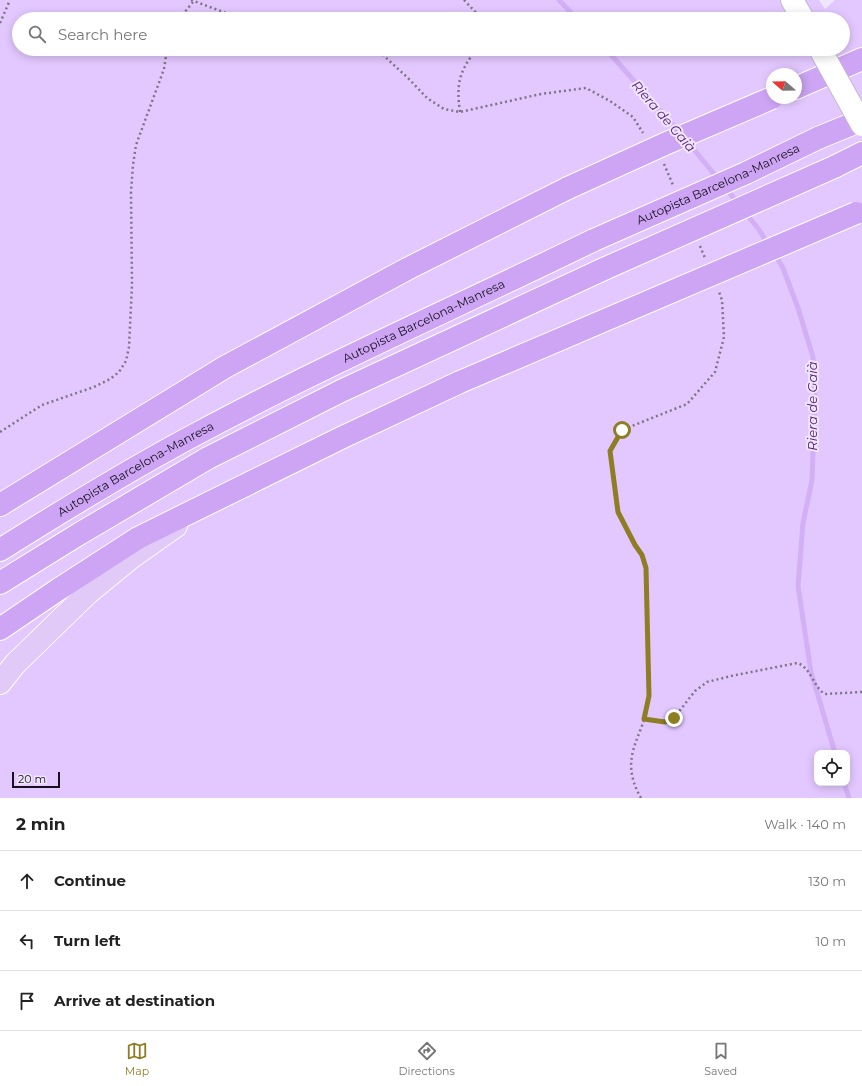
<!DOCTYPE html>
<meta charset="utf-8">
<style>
:root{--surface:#fff;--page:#f2f2f2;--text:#222;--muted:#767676;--line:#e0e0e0;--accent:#8f7d23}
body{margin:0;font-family:Montserrat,sans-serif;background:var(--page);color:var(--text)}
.controls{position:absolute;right:12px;bottom:12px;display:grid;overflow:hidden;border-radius:8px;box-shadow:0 2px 10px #0003}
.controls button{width:36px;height:36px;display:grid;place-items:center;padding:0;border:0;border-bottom:1px solid var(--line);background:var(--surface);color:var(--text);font:20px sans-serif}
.compass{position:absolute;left:766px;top:68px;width:36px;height:36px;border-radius:50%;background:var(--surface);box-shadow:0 2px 10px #0003;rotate:290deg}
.scale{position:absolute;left:12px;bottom:10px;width:48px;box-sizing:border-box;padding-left:4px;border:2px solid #17111c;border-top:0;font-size:11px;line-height:14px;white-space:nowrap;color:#17111c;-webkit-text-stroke:3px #f0e6fa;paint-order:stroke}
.stop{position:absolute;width:12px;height:12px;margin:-9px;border:3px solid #8f7d23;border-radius:50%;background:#fff}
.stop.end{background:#8f7d23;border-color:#fff;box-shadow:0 1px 4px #0008}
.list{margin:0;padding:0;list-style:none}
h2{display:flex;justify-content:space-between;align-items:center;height:52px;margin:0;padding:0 16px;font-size:17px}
h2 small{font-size:13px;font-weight:400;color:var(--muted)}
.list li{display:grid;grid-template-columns:26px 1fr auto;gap:12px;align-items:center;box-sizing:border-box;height:60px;padding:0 16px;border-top:1px solid var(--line)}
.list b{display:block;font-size:15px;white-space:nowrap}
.list em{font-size:13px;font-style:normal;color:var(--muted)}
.icon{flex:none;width:22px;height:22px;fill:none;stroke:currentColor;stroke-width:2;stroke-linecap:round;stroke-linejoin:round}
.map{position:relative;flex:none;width:862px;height:798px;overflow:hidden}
.search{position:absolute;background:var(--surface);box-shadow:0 2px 10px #0003;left:12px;right:12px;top:12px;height:44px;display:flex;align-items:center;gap:10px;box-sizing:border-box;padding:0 14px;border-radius:22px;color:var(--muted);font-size:15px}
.sheet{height:232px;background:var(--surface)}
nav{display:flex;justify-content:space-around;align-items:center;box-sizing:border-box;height:56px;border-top:1px solid var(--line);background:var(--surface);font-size:11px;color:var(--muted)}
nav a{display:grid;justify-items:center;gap:2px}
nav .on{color:var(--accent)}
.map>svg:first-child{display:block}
.green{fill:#e3c8ff;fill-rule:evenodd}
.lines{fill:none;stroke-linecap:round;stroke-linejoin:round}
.stream{stroke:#d3b0f6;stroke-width:5}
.secondary-casing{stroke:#c5b5d5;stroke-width:24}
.primary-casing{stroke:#fff;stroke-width:24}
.highway-casing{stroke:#fff;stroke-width:24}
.path{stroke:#7d7584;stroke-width:2.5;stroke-dasharray:2 3;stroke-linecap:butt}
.secondary{stroke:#fff;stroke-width:22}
.primary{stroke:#e1c9f8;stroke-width:22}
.highway{stroke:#cda5f4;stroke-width:22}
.secondary-bridge-casing{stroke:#c5b5d5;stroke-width:24;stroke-linecap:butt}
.highway-bridge-casing{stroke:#fff;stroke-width:24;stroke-linecap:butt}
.secondary-bridge{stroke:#fff;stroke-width:22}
.highway-bridge{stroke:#cda5f4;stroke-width:22}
.route{stroke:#8f7d23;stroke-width:5}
.labels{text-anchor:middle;stroke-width:4;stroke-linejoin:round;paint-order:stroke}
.street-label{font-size:12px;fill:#17111c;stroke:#f0e6fa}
.water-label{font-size:13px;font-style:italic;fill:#54187d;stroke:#f0e6fa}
</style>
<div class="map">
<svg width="862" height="798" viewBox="0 0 862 798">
<rect width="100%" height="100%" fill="#f0e6fa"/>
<!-- green -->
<path class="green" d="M0,0H819L825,9L835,0H862V798H0ZM19,19H843V49H19ZM772,74H796V98H772ZM817,753H847V783H817Z"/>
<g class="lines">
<!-- stream -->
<g class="stream">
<path d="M559,0L577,19"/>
<path d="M606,49L679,132"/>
<path d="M687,141L719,180"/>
<path d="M725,187L739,205"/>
<path d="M745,212L760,231L768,245"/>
<path d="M774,253L783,268L798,308L813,357L815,398L812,480L803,523L798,586L811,672L835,753"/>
<path d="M844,783L849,798"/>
</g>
<!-- secondary casing -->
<g class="secondary-casing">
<path id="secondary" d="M792,0L803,19"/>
</g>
<!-- primary casing -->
<g class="primary-casing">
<path id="primary" d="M0,683L15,664L88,593L132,557L176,526"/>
</g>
<!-- highway casing -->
<g class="highway-casing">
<g id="highway">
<path d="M796,88L862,59"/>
<path d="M818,138L862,120"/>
<path d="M834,167L862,153"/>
<path d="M0,505L225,367L407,269L568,188"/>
<path id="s1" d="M0,550C65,509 132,468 200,432C329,363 463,304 594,240"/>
<path d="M0,583L79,534L208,458L341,391L606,268"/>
<path d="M0,629L59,589L138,538L343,437L460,382L624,312"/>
</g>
</g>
<!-- path -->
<g class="path">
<path d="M191,0L234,16L253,19"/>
<path d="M464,0L482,19"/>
<path d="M179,19L193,2"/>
<path d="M0,23L10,0"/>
<path d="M374,49L383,55L408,78L427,98L444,109L460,112L541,94L586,88L610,101L633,117L643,133"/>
<path d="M460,112C456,84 459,71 477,49"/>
<path d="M664,164L673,185"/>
<path d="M700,246L705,258"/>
<path d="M0,432L42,405L94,387L110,379L119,372L126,361L129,347L132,285L131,192L133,165L136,145L164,69L167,49"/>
<path d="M644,719L665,722L674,718L695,691L707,682L731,676L797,663C811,667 813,687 825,694L862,692"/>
<path d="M641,798C616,754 646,737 649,696C650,683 648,669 648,656C647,627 647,597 646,568L642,555L635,545L617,512L610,451L622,430L687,404L715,372L724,337L722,300L719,292"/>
</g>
<!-- secondary -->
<use href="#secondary" class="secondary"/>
<!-- primary -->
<use href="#primary" class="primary"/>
<!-- highway -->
<use href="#highway" class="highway"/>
<!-- secondary-bridge casing -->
<g class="secondary-bridge-casing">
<path id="secondary-bridge" d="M820,49L862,125"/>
</g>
<!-- highway-bridge casing -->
<g class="highway-bridge-casing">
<g id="highway-bridge">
<path d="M568,188L667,143L772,98"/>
<path id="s2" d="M594,240L746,173L818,138"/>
<path d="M606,268L834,167"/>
<path d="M624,312L856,213"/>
</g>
</g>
<!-- secondary-bridge -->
<use href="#secondary-bridge" class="secondary-bridge"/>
<!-- highway-bridge -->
<use href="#highway-bridge" class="highway-bridge"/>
</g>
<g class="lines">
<!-- route -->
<path class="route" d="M622,430L610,451L618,512L635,545L642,555L646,568L649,696L644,719L665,722L674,718"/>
</g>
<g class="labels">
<!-- street labels -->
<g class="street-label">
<text dy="4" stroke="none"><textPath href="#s2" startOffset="136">Autopista Barcelona-Manresa</textPath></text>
<text dy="4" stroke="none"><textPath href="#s1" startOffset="482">Autopista Barcelona-Manresa</textPath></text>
<text dy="4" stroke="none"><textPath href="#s1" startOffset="158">Autopista Barcelona-Manresa</textPath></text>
</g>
<!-- water labels -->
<g class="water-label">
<text transform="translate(664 116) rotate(49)" y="5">Riera de Gaià</text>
<text transform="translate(812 406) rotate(-90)" y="5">Riera de Gaià</text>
</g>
</g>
</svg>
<div class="controls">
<button><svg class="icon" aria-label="locate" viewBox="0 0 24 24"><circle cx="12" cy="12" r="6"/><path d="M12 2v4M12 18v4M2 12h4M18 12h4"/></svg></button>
</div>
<svg class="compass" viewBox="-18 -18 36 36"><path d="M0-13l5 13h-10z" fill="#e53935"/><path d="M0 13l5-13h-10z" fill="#767676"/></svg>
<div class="scale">20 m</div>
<div class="stop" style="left:622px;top:430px"></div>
<div class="stop end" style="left:674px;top:718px"></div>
<div class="search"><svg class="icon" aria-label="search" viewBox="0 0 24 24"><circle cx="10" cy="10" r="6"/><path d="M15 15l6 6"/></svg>Search here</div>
</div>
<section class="sheet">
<h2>2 min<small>Walk · 140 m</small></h2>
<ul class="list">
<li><svg class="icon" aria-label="ahead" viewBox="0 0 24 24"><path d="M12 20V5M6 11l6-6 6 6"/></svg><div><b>Continue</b></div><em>130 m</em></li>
<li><svg class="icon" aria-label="left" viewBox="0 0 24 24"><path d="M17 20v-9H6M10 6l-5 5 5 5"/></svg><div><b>Turn left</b></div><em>10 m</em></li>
<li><svg class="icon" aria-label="arrive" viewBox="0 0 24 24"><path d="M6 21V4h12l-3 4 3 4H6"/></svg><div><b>Arrive at destination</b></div></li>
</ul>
</section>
<nav>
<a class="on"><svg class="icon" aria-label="map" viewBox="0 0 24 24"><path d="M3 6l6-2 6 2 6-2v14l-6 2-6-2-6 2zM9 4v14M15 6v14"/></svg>Map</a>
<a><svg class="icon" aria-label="directions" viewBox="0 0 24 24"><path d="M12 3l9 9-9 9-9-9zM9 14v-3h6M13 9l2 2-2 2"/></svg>Directions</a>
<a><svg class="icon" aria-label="saved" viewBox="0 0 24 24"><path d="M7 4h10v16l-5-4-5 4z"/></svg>Saved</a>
</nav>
